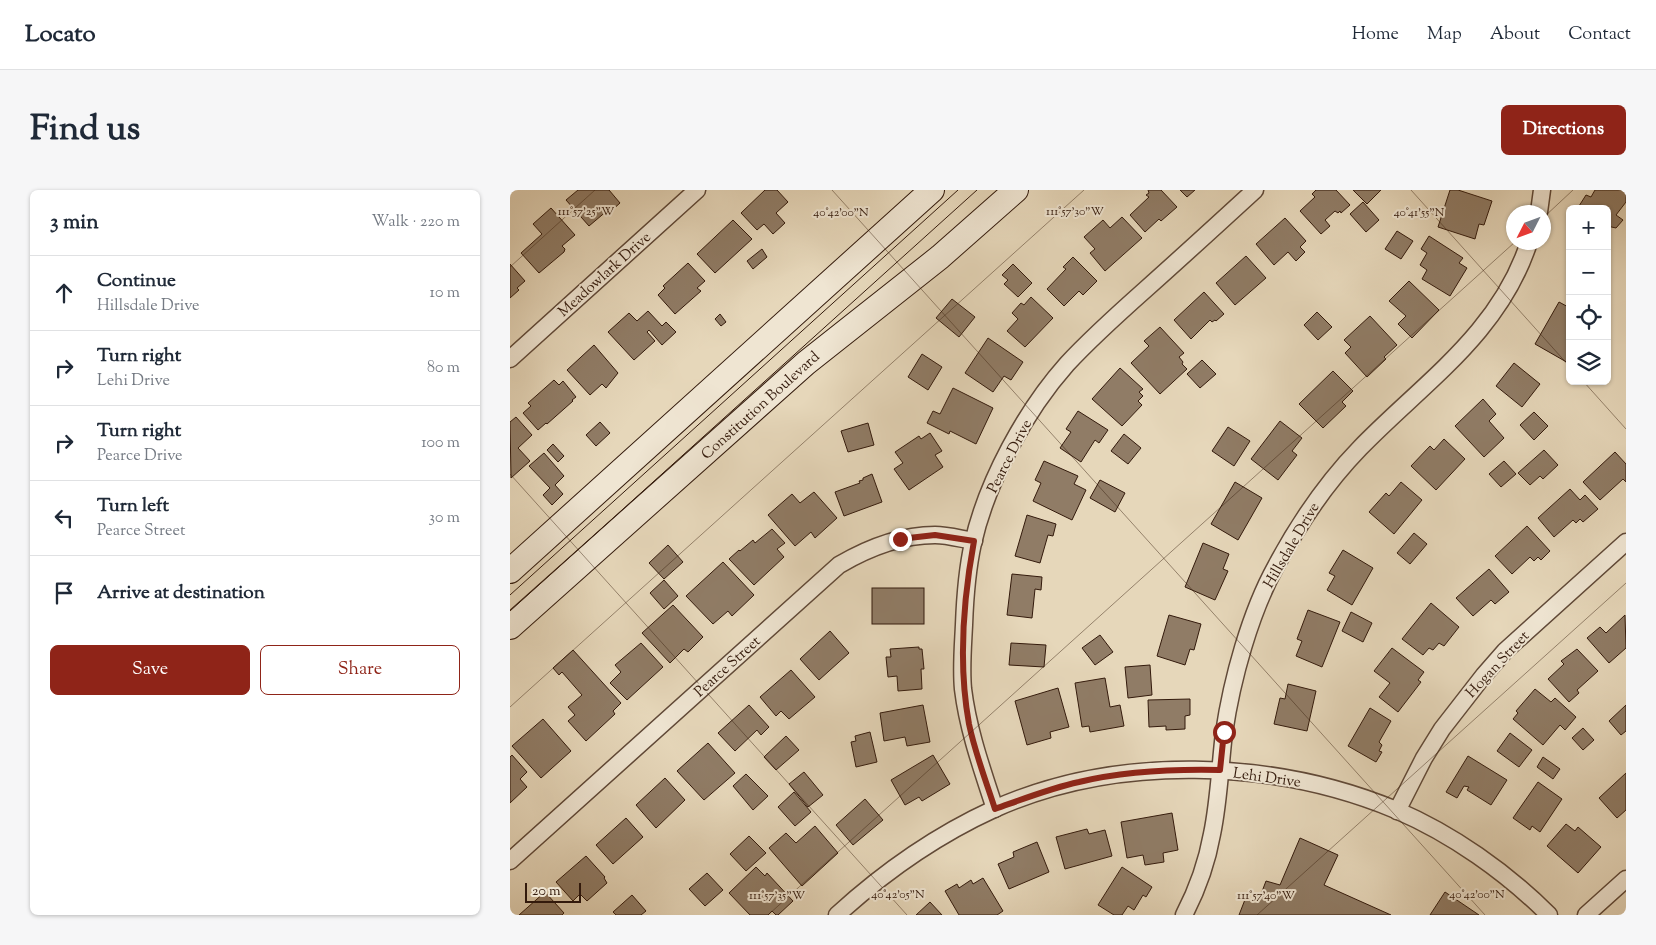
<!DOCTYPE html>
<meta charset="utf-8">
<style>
:root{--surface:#fff;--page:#f6f6f7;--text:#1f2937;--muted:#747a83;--line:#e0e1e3;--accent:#8f2418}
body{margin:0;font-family:"Sorts Mill Goudy",serif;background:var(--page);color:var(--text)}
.controls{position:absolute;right:15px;top:15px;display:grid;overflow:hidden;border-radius:8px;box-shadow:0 1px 4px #0004}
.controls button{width:45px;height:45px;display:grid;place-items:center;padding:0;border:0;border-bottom:1px solid var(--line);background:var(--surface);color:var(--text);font:25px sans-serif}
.compass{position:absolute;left:996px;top:15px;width:45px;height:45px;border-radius:50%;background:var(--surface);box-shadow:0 1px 4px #0004;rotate:228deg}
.scale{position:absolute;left:15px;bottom:12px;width:56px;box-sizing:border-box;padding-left:5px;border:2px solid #331a0c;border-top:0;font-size:14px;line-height:18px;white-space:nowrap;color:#331a0c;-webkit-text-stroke:4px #efe5d2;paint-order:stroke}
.stop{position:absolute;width:15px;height:15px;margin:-11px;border:4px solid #8f2418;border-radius:50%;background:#fff}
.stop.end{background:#8f2418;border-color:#fff;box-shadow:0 1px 5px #0008}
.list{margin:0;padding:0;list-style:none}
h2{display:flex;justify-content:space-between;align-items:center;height:65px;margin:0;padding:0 20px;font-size:21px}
h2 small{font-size:16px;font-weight:400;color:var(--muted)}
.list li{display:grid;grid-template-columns:32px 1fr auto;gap:15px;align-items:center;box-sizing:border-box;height:75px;padding:0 20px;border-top:1px solid var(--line)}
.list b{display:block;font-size:19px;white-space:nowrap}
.list p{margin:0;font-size:16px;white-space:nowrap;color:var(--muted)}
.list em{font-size:16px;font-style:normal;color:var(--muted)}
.actions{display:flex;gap:10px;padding:15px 20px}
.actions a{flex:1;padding:11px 0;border:1px solid var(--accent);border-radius:8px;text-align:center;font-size:18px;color:var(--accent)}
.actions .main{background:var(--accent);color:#fff}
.icon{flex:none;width:28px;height:28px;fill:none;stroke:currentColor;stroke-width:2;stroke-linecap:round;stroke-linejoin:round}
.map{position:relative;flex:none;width:1116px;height:725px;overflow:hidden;border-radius:8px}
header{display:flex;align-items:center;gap:30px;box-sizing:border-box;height:70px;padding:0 25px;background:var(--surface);border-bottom:1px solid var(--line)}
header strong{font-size:24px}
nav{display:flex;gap:28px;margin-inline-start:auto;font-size:18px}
.intro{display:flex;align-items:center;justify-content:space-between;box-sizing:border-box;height:120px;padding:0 30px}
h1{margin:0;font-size:35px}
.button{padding:12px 22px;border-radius:8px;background:var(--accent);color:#fff;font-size:18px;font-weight:700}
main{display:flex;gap:30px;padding:0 30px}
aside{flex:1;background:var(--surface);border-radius:8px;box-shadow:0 1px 4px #0004}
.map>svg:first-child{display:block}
.building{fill:#907c66;stroke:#331a0c}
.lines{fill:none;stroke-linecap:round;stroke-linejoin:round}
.minor-casing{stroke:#604938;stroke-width:19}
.secondary-casing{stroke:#331a0c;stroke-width:26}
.minor{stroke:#efe5d2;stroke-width:16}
.secondary{stroke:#efe5d2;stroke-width:24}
.tram{stroke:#331a0c;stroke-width:1}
.route{stroke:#8f2418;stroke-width:6}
.ticks{fill:none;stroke:#331a0c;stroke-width:1;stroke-opacity:0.45}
.labels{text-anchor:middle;stroke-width:4;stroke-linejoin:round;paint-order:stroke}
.street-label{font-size:15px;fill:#331a0c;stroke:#efe5d2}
.ticks-label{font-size:12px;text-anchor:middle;fill:#331a0c;stroke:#efe5d2;stroke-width:4;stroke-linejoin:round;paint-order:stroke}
</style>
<header>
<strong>Locato</strong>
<nav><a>Home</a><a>Map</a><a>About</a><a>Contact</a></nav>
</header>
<div class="intro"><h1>Find us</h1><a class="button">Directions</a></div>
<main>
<aside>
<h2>3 min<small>Walk · 220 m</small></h2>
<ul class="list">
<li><svg class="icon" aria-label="ahead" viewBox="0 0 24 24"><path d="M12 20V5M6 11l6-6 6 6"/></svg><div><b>Continue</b><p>Hillsdale Drive</p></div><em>10 m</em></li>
<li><svg class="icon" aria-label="right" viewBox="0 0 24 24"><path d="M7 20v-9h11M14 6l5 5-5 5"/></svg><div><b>Turn right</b><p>Lehi Drive</p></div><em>80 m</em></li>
<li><svg class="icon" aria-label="right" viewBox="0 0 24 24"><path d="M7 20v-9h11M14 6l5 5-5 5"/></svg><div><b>Turn right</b><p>Pearce Drive</p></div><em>100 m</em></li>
<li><svg class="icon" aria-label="left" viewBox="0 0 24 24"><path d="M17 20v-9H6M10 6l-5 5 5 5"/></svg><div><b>Turn left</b><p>Pearce Street</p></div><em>30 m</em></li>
<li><svg class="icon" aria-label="arrive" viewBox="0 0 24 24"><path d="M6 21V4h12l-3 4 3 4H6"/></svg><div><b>Arrive at destination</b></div></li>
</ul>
<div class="actions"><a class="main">Save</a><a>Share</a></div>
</aside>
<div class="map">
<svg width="1116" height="725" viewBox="0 0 1116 725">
<rect width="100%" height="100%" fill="#e6d7ba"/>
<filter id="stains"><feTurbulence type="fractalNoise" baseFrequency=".004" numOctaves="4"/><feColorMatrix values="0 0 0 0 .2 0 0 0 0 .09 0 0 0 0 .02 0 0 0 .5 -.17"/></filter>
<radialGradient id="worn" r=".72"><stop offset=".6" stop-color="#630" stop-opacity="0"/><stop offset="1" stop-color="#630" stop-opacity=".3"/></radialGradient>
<!-- building -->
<g class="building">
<path d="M68,0H99L110,13L100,22L98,20L79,36L56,10Z"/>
<path d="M255,0H267L278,12L266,23L275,33L263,44L254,34L247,40L231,23Z"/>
<path d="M651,0L667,17L651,31L649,29L635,42L620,25L639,7L636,5L639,3L638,0Z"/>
<path d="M670,0H685L677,7Z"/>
<path d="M806,0H826L840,15L831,23L830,21L828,23L825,21L815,30L820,36L811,44L790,21L805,7L802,4Z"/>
<path d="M843,0H871L857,14Z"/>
<path d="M940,0H948L982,11L974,35L969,34L965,49L928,37Z"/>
<path d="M1085,0H1116V12L1106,25L1113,30L1106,38L1097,36V19H1074L1069,16L1076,5L1081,7Z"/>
<path d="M853,12L869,30L856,42L840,24Z"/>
<path d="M41,18L65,45L52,56L55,59L54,62L29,83L11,63L32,44L23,34Z"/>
<path d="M612,27L632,48L595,81L580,63L585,59L574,47L593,30L600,38Z"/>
<path d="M775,28L796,51L790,57L795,62L786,71L778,62L764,75L746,54Z"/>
<path d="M223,30L242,49L205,83L187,64Z"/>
<path d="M887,41L903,51L891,69L875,59Z"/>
<path d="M919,46L953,68L949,73L957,78L940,106L912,89L917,80L910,75L917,63L911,59Z"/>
<path d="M252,59L257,67L243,79L237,71Z"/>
<path d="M736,66L756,88L725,115L706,93Z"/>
<path d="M563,67L587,91L573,105L569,101L554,116L537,99L556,79L553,77Z"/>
<path d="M178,73L195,91L187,98L191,101L165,124L148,105L155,98L153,96Z"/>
<path d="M0,74L15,91L7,98L9,100L0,108Z"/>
<path d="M503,74L522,93L508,107L494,94L498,90L492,85Z"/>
<path d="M899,91L929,120L902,148L888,134L896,126L879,111Z"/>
<path d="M694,102L714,124L706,131L705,130L702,132L700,130L681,149L664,130Z"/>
<path d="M521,107L543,128L515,157L497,141L508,129L502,123L511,113L514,115Z"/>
<path d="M442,109L465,127L449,147L426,128Z"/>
<path d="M1049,112L1060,118V174L1025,154Z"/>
<path d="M138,121L152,136L156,132L166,142L152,155L139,140L137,142L145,151L124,170L98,142L119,123L127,131Z"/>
<path d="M807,122L822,137L808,150L794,135Z"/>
<path d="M210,124L216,132L211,136L205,129Z"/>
<path d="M860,126L887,155L874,167L876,169L857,187L835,163L841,157L834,150Z"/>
<path d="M650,137L674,163L669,167L673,172L672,174L677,179L650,204L621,173L639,156L634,151Z"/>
<path d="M478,148L513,172L501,190L494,186L483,202L455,183Z"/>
<path d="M84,155L108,183L96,198L92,194L80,205L57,180Z"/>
<path d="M412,164L432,177L418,200L398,187Z"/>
<path d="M692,170L706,184L690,198L677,184Z"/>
<path d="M1004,173L1030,194L1012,217L986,196Z"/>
<path d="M610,178L633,199L629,202L633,206L628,211L632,215L612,236L582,209Z"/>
<path d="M823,181L843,201L832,212L836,216L813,238L789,214Z"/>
<path d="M44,190L49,195L53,191L66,207L62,210L63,211L37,234L36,233L28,240L13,223L21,216L18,213Z"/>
<path d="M443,198L483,218L466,254L440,241L439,244L417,233L423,221L430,224Z"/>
<path d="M973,209L986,224L979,231L994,248L974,267L945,236Z"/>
<path d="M568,221L598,240L589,253L585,250L571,272L550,258L561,242L556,239Z"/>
<path d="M1024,222L1038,236L1024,250L1010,235Z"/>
<path d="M6,227L22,245L8,258L20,271L1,288L0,232Z"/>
<path d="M770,231L792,248L782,261L787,265L768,290L741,269Z"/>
<path d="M90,232L100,243L86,256L76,245Z"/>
<path d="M358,233L364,255L338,262L331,241Z"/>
<path d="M718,237L740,251L724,276L702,261Z"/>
<path d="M420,243L432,261L425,265L433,277L399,300L384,279L393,273L385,262L409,246L411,249Z"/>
<path d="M614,244L631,258L618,274L601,261Z"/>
<path d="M934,249L955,269L926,300L901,276L920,256L924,260Z"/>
<path d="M43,254L54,266L48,272L37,260Z"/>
<path d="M1034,260L1048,275L1033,289L1030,286L1020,295L1008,283Z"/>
<path d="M1105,262L1116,274V292L1113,289L1090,310L1073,292Z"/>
<path d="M34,263L54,286L45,295L53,304L42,315L33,305L40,298L19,276Z"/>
<path d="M534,271L568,286L564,294L576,300L562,330L523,311L531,293L525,290Z"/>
<path d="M994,271L1006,284L991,297L979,284Z"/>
<path d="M362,284L372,312L334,326L325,302L350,293L349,291L353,290V288Z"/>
<path d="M590,290L615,303L605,322L580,308Z"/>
<path d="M725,292L752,308L728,350L701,334Z"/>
<path d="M891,292L912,310L884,344L859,322L876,303L879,306Z"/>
<path d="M1060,299L1070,310L1075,305L1088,319L1073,332L1070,329L1066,333L1063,330L1044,347L1028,328Z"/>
<path d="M304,302L327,328L305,348L301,342L285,356L258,325L282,304L290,313Z"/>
<path d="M517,325L546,334L543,346L538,345L530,373L505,366Z"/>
<path d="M1017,336L1040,361L1031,370L1028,367L1024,371L1020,367L1002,384L985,366Z"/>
<path d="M262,339L275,353L267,359L274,367L244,395L219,369L229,360L230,361L243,350L245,353Z"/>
<path d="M904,343L917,354L900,374L887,363Z"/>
<path d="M693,353L719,364L713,379L718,381L705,410L675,397Z"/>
<path d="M158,355L173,372L154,389L139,373Z"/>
<path d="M833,360L863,378L842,415L817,400L825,386L819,383Z"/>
<path d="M213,372L244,405L222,426L218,421L203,434L176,406Z"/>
<path d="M979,379L999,402L985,414L981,410L963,426L946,408Z"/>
<path d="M502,384L532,387L531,400L525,399L522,428L497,425Z"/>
<path d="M154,390L168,406L154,419L140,403Z"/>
<rect x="362" y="398" width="52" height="36"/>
<path d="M921,413L949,437L934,456L929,453L923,460L919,458L913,465L892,449Z"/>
<path d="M163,415L193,447L178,462L174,459L160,473L132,443Z"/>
<path d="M798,420L830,432L812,477L786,466L792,451L787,449Z"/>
<path d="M841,422L862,433L853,452L832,441Z"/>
<path d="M659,425L691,434L684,460L680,459L675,475L647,466Z"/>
<path d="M1115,425L1116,458L1099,473L1077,448L1090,437L1096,443Z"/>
<path d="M320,441L339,463L309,490L290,469Z"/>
<path d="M590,445L603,462L585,475L572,458Z"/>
<path d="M131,453L153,477L117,510L100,493L111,482L105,475Z"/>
<path d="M501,453L536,455L534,477L499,475Z"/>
<path d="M409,457V459H412L414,479H411L412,499L388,501L387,486L378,487L376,467H381L380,459Z"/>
<path d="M882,458L914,482L908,490L911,492L888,522L869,507L880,493L864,481Z"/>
<path d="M1067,459L1088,481L1067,500L1069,503L1059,512L1038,489L1054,474L1051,471Z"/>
<path d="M63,460L111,513L103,521L105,524L76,551L58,531L65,525L58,517L72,505L52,482L49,485L43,478Z"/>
<path d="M640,475L642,505L618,508L615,477Z"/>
<path d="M281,480L305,507L279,529L271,521L266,526L250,507Z"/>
<path d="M595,488L600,517L610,515L614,536L580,542L579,536L572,537L565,493Z"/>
<path d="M778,494L806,501L797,541L764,534L770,508L775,509Z"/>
<path d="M548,498L559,537L540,542L541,548L517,555L505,511Z"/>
<path d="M1025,499L1041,512L1045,508L1066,527L1055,540L1050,535L1033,555L1003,529L1008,523L1006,521Z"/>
<path d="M680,509V525L675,526V539L656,540V536L639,537L638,510Z"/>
<path d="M239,515L259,537L251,545L247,540L225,561L208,543Z"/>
<path d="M413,515L420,552L397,556L395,547L374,551L370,523Z"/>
<path d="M1116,515V541L1111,545L1099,531Z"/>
<path d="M860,518L881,531L869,552L872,555L869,561L872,562L866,572L838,556Z"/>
<path d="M33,529L61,561L31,588L2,556Z"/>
<path d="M1073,538L1084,550L1073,560L1062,548Z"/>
<path d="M360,542L367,572L346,577L341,552L346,551L345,546Z"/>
<path d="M1000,543L1022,560L1009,577L987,561Z"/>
<path d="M276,546L289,560L266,580L254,567Z"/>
<path d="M198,553L225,583L194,610L167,581Z"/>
<path d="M2,565L17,582L10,589L17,597L0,613V567Z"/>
<path d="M423,565L440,594L412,611L409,607L395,615L381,590Z"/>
<path d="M958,566L997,590L981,615L957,600L959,597L954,596L947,608L936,602Z"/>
<path d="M1033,567L1050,579L1043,589L1027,577Z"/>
<path d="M294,582L313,605L298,617L279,594Z"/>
<path d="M1116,583V620L1107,628L1089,608Z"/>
<path d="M236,584L258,606L243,620L223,596Z"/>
<path d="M155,588L175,610L146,638L126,615Z"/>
<path d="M1028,592L1052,609L1030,642L1022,636L1020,640L1003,628Z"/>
<path d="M284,602L301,622L285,636L268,617Z"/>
<path d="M355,609L373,630L343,655L326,635Z"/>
<path d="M662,623L668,660L653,663L654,672L635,675L633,665L617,668L611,632Z"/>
<path d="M116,628L133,647L103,674L86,655Z"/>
<path d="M1056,634L1065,641L1068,637L1091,657L1068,683L1037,656Z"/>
<path d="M305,636L328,663L292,696L259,658L276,643L286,653Z"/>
<path d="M577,639L579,644L595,640L602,666L555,679L546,647Z"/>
<path d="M239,646L256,663L236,681L220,664Z"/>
<path d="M790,648L828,665L814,695L881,725H729L736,707L748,712L756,691L770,695Z"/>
<path d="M527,652L539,682L499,699L488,674L504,667L503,662Z"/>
<path d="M76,666L95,687L94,688L97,693L77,711L70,704L63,711L46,692Z"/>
<path d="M246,677L255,686L257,683L283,711L268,725H266L262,721L258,725H240L219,703Z"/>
<path d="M612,677L642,697L636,707L633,705L624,720L618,716L612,725H604L588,715Z"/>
<path d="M197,683L213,700L195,716L179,699Z"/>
<path d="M473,688L493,721L487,725H449L435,701L447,694L449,698L461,690L463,694Z"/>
<path d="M35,702L54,723L52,725H9Z"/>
<path d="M935,702L969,725H920Z"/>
<path d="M122,705L136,721L131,725H106L103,722Z"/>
<path d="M420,712L432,725H406Z"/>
</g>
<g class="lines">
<!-- minor casing -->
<g class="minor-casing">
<g id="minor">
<path d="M1029,22L1032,0"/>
<path d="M0,169L187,0"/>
<path d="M485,619C472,579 458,540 453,499C451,478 453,456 454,435C455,407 457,380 463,353C477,291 516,220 557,174C582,147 609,123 636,99C673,66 709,33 745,0"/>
<path d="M887,621L914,568L932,539L974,485L995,461L1116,352"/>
<path d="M0,671L329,375C358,358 391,345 425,345C438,345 451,349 464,351"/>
<path d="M327,725C374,682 425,646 484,619C607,564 763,569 886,620C942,644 996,682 1039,725"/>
<path d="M674,725C687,700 697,672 702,644C709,611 710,576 714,543C722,489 740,423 766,376C789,333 816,293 850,258C913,193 990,143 1019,52"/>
<path d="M1076,725L1116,689"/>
</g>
</g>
<!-- secondary casing -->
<g class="secondary-casing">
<g id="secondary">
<path d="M0,381L422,0"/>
<path d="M0,437L296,173L430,67L506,0"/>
</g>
</g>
<!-- minor -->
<use href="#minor" class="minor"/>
<!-- secondary -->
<use href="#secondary" class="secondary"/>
<!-- tram -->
<g class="tram">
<path d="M0,405L448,0"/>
<path d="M0,421L467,0"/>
</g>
</g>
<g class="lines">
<!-- route -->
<path class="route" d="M390,349L425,345L464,351C453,411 448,474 459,534C465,563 476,591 485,619C513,609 541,598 569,592C615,581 663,579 710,580L714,542"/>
</g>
<!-- ticks -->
<path class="ticks" d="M322,0L975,725M901,0L1060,177M1034,27L1063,0M0,77L85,0M1073,191L1116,239M0,284L397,725M0,517L574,0M258,725L1005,52M747,725L1116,393"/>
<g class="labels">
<!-- street labels -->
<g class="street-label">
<text transform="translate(94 84) rotate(-42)" y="5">Meadowlark Drive</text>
<text transform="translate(250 215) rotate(-42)" y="5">Constitution Boulevard</text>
<text transform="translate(499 266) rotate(-63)" y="5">Pearce Drive</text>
<text transform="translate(781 355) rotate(-60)" y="5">Hillsdale Drive</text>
<text transform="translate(987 474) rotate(-47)" y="5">Hogan Street</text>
<text transform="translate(217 476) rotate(-42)" y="5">Pearce Street</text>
<text transform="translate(757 587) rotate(8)" y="5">Lehi Drive</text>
</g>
</g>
<g class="ticks-label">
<text x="76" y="25">111°57'25"W</text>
<text x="565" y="25">111°57'30"W</text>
<text x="909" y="26">40°41'55"N</text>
<text x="331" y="26">40°42'00"N</text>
<text x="388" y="708">40°42'05"N</text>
<text x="967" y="708">40°42'00"N</text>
<text x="267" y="709">111°57'35"W</text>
<text x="756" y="709">111°57'40"W</text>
</g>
<rect width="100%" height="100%" filter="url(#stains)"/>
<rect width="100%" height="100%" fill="url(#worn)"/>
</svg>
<div class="controls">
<button>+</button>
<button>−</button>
<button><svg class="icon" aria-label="locate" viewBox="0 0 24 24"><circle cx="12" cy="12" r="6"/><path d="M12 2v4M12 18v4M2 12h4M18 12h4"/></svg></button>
<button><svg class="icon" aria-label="layers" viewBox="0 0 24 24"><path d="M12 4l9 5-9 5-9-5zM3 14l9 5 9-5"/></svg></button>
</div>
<svg class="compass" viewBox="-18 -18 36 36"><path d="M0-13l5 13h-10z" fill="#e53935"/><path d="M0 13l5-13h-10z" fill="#747a83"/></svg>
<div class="scale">20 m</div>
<div class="stop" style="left:714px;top:542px"></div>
<div class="stop end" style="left:390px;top:349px"></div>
</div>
</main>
